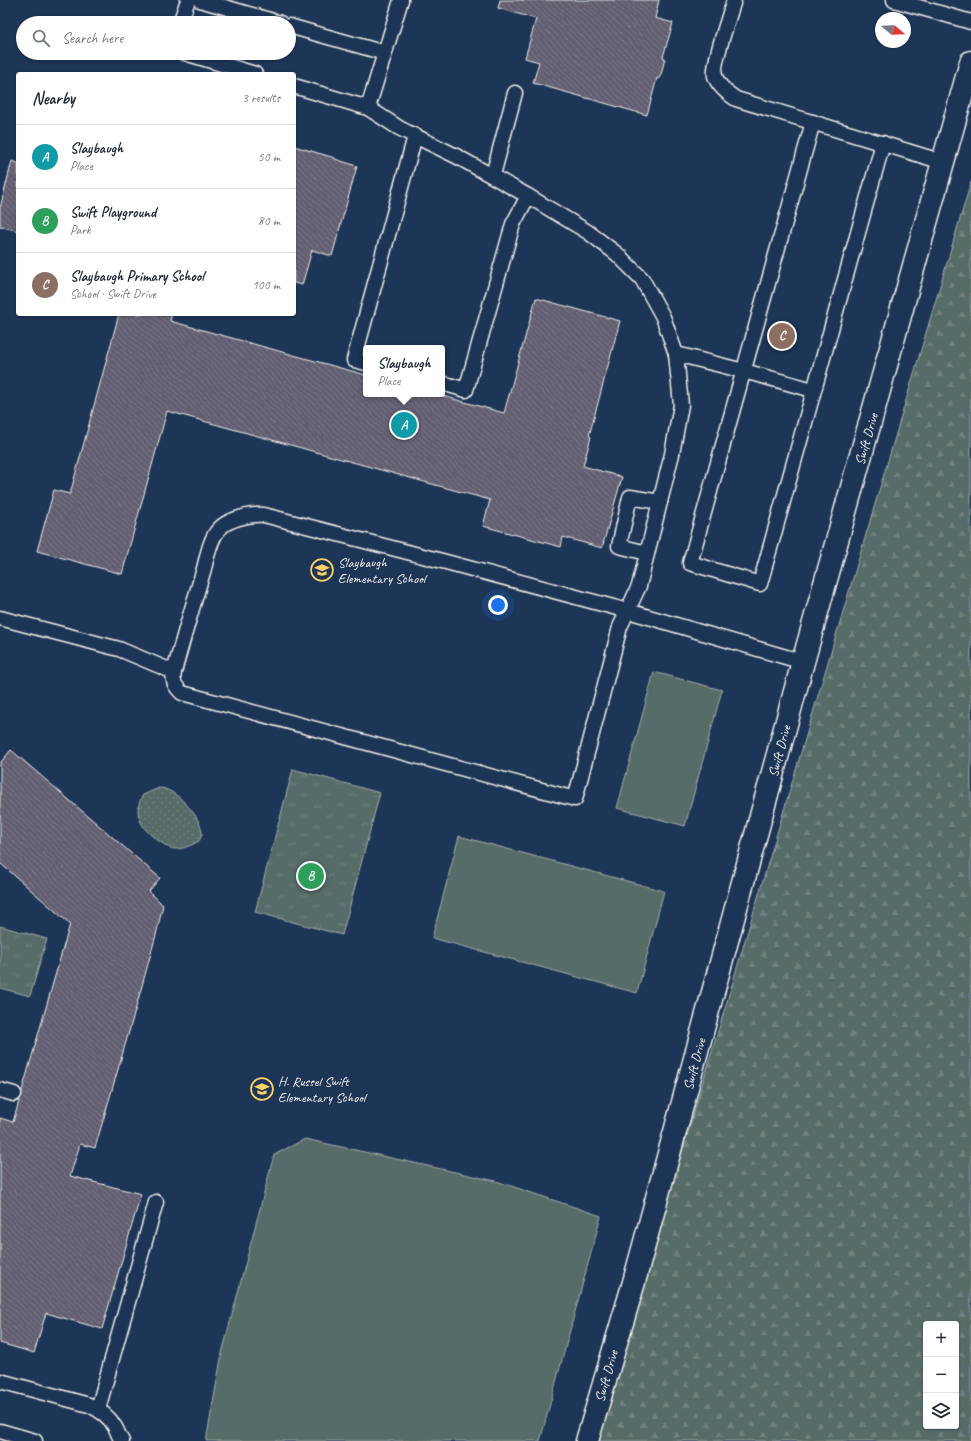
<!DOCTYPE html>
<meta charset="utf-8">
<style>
:root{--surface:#fff;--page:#f6f6f7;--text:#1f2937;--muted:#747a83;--line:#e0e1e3;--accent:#84754c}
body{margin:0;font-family:Caveat,sans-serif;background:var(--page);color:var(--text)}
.controls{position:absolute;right:12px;bottom:12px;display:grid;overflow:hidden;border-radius:4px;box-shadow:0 1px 3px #0004}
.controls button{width:36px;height:36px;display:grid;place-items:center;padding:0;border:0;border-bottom:1px solid var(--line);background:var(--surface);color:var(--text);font:20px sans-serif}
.compass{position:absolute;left:875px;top:12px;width:36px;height:36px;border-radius:50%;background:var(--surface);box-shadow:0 1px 3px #0004;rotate:109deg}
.you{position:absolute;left:498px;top:605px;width:14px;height:14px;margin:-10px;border:3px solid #fff;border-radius:50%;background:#1a73e8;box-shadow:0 0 0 6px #1a73e833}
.badge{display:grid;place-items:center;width:26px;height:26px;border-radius:50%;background:var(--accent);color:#fff;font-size:13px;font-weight:700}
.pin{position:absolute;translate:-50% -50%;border:2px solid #fff;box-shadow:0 1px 4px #0006}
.popup{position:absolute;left:363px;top:345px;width:82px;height:52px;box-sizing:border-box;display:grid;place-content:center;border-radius:4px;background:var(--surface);filter:drop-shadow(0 1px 3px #0005);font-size:13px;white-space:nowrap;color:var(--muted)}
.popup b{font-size:15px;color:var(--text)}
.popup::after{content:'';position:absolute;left:50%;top:100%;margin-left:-8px;border:8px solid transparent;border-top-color:var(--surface)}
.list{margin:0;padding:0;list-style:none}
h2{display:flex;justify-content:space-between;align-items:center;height:52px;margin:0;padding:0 16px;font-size:17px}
h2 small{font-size:13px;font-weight:400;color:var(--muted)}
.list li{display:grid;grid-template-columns:26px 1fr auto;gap:12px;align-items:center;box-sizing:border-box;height:64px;padding:0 16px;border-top:1px solid var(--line)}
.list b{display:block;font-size:15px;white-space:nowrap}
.list p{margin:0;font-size:13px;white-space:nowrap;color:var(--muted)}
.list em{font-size:13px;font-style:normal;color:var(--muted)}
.icon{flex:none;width:22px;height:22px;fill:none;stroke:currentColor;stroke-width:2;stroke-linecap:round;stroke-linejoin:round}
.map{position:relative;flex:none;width:971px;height:1441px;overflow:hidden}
.search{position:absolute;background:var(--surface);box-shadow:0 1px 3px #0004;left:16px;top:16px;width:280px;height:44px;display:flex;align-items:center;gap:10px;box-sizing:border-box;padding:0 14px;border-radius:22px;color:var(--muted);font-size:15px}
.panel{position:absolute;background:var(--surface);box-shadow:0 1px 3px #0004;left:16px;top:72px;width:280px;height:244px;border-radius:4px}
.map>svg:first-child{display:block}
.grass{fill:url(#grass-dots);stroke:#a6aea8}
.forest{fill:url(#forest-firs);stroke:#a6aea8;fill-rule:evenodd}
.park{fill:url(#park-tufts);stroke:#a6aea8}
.pitch{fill:#576c68;stroke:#a6aea8}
.building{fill:url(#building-back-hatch);stroke:#f4f1e8}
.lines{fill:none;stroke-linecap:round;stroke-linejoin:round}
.lane-casing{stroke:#f4f1e8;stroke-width:17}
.street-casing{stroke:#f4f1e8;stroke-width:25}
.lane{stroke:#1d3557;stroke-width:14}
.street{stroke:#1d3557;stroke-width:22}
.labels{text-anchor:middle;stroke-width:3;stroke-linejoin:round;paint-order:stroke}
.street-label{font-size:14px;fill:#f4f1e8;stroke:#1d3557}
.poi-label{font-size:14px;fill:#f4f1e8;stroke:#1d3557;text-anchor:start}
</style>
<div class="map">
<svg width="971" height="1441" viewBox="0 0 971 1441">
<defs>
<pattern id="grass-dots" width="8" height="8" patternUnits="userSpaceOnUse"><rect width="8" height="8" fill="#576c68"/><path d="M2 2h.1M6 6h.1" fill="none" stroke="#70817e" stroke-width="1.8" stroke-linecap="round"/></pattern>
<pattern id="forest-firs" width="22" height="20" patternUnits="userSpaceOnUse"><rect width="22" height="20" fill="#576c68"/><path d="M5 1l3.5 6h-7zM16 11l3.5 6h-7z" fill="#70817e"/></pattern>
<pattern id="park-tufts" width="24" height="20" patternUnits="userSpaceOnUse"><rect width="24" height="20" fill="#576c68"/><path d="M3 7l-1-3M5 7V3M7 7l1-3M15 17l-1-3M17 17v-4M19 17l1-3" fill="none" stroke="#70817e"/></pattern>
<pattern id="building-back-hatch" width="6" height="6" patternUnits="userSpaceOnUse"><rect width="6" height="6" fill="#635f72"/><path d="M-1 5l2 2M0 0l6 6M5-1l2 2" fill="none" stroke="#7a7686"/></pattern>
</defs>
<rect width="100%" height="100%" fill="#1d3557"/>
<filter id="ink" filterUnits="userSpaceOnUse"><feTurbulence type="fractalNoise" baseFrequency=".025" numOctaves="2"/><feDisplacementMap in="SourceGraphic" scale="8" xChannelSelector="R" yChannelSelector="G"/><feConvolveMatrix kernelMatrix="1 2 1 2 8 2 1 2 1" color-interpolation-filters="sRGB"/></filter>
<g filter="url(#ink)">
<!-- grass -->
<path class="grass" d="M159,788C174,787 202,817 202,833C202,836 200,839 199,841C192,845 184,849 175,849C170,849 166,846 162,843C145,833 130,815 143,795Z"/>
<!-- forest -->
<path class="forest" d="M971,182V1441H596ZM926,1324H956V1426H926Z"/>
<!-- park -->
<g class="park">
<path d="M293,769L380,793L342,935L255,912Z"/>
<path d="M0,926L47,939L30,996L0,988Z"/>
</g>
<!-- pitch -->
<g class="pitch">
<path d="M654,672L722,690L685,826L617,808Z"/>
<path d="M459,836L664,891L637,993L432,938Z"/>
<path d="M305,1139L496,1181L601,1216L540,1441H206L222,1353L274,1155Z"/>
</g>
<!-- building -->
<g class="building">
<path d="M500,0H659L655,18L673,23L663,57L665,58L662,71L659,79L657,78L647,115L533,83L539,62L525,58L536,19L498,8Z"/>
<path d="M294,146L335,158V159L357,166L332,256L312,250L302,285L294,283Z"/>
<path d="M12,161L18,163V231L0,226V208Z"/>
<path d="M536,298L620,321L589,436L591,437L583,466L622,477L602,548L563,537L561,547L483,526L490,500L167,411L122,574L37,551L54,490L70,494L119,314H172L170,321L366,375V394H436L504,413Z"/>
<path d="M11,750L160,878L149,891L163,905L156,935L135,1011L95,1148L80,1144L70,1176L141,1194L102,1329L46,1313L34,1353L0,1343V1118L13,1122L70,924L0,863V763Z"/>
</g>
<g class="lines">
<!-- lane casing -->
<g class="lane-casing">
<g id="lane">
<path d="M200,0L280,23"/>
<path d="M734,0C730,14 712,65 715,76C718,86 727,93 736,99L943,162"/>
<path d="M894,0L971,22"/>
<path d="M180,23L188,0"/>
<path d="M289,26L385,53"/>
<path d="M185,53L255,74"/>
<path d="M294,86L368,108L399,128L415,136L354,360L366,363"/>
<path d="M368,108L401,0"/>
<path d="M813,122L690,563L760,584L883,143"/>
<path d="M415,136L456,156L528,196L588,232L617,254L642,279L663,317L676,354L681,405L672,454L639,586L620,627L575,799L182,693C175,686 172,682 174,672C183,638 193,605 203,572C207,559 209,540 219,529C228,519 250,514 264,515L446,562L628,611L803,662"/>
<path d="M493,175L515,93"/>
<path d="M676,354L744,371L813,390"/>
<path d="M442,383L466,390L513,224L528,196"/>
<path d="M647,553L619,546L630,497L660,502"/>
<path d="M0,618L119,649L174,672"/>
<path d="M0,1090L14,1094"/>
<path d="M0,1381L89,1405C100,1410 109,1416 115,1427C118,1432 119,1437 122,1441"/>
<path d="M98,1409L156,1202"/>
<path d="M0,1431L35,1441"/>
</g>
</g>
<!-- street casing -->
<g class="street-casing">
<path id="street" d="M587,1441L634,1282L803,662L971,62"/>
</g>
<!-- lane -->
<use href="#lane" class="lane"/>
<!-- street -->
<use href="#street" class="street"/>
</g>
</g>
<!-- icons -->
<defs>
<g id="school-ring" transform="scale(1.15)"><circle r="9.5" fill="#1d3557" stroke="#ffd166" stroke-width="1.5"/><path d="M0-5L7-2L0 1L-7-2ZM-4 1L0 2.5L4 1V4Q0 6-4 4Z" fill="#ffd166"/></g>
</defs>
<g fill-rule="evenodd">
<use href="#school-ring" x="322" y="570"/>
<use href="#school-ring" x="262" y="1089"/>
</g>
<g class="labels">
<!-- street labels -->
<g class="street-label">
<text transform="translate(866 439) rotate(-74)" y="5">Swift Drive</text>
<text transform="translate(779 751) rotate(-75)" y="5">Swift Drive</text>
<text transform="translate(694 1064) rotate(-75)" y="5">Swift Drive</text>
<text transform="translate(606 1376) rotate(-74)" y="5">Swift Drive</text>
</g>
<!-- poi labels -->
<g class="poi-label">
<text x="338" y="567">Slaybaugh<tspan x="338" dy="16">Elementary School</tspan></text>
<text x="278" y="1086">H. Russel Swift<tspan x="278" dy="16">Elementary School</tspan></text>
</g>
</g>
</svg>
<div class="controls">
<button>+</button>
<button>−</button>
<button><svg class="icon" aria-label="layers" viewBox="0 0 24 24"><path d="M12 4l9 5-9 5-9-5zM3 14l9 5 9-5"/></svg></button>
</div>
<svg class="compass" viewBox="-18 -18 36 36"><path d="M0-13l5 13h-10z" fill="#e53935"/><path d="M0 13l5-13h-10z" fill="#747a83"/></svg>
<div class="you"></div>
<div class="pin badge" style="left:404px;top:425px;background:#0f9aa8">A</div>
<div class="popup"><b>Slaybaugh</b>Place</div>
<div class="pin badge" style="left:311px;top:876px;background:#2e9e5b">B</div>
<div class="pin badge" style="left:782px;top:336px;background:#8d6e63">C</div>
<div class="search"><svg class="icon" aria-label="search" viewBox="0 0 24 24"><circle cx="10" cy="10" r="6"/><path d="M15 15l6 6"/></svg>Search here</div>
<section class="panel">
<h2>Nearby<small>3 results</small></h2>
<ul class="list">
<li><span class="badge" style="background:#0f9aa8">A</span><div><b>Slaybaugh</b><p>Place</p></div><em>50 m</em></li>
<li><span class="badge" style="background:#2e9e5b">B</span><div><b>Swift Playground</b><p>Park</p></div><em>80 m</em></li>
<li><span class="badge" style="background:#8d6e63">C</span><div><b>Slaybaugh Primary School</b><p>School · Swift Drive</p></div><em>100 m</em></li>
</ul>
</section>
</div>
